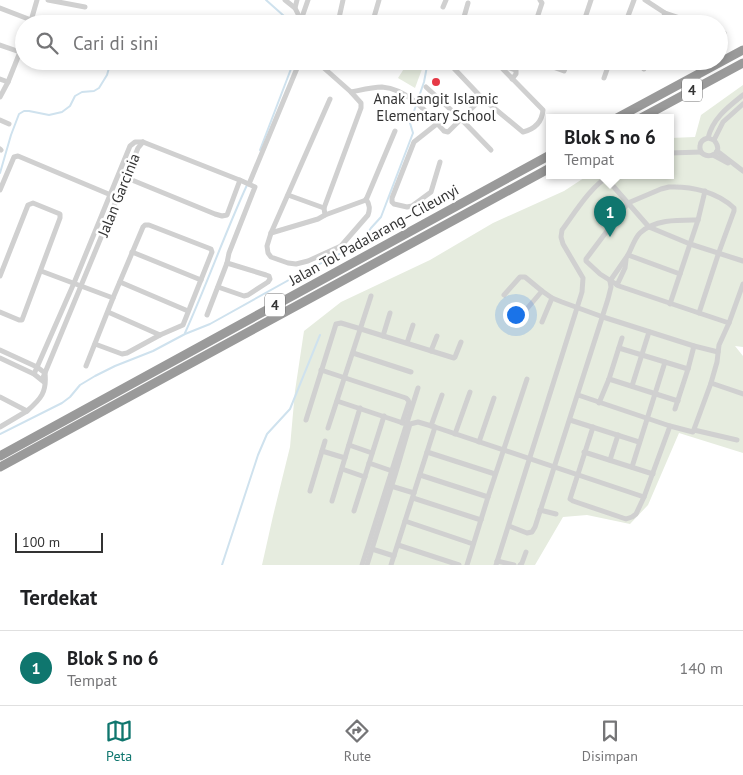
<!DOCTYPE html>
<html lang="id">
<meta charset="utf-8">
<style>
:root{--surface:#fff;--page:#f6f6f6;--text:#202124;--muted:#757577;--line:#e0e0e0;--accent:#0f766e}
body{margin:0;font-family:"PT Sans",sans-serif;background:var(--page);color:var(--text)}
.scale{position:absolute;left:15px;bottom:12px;width:88px;box-sizing:border-box;padding-left:5px;border:2px solid #333;border-top:0;font-size:14px;line-height:18px;white-space:nowrap;color:#333;-webkit-text-stroke:4px #fff;paint-order:stroke}
.you{position:absolute;left:515px;top:314px;width:18px;height:18px;margin:-12px;border:4px solid #fff;border-radius:50%;background:#1a73e8;box-shadow:0 0 0 8px #1a73e833}
.badge{display:grid;place-items:center;width:32px;height:32px;border-radius:50%;background:var(--accent);color:#fff;font-size:16px;font-weight:700}
.pin{position:absolute;translate:-50% -41px;filter:drop-shadow(0 1px 2px #0008)}
.pin::after{content:'';position:absolute;top:26px;width:18px;height:15px;background:inherit;clip-path:polygon(0 0,100% 0,50% 100%)}
.popup{position:absolute;left:546px;top:114px;width:128px;height:65px;box-sizing:border-box;display:grid;place-content:center;border-radius:0px;background:var(--surface);filter:drop-shadow(0 1px 4px #0005);font-size:16px;white-space:nowrap;color:var(--muted)}
.popup b{font-size:19px;color:var(--text)}
.popup::after{content:'';position:absolute;left:50%;top:100%;margin-left:-10px;border:10px solid transparent;border-top-color:var(--surface)}
.list{margin:0;padding:0;list-style:none}
h2{display:flex;justify-content:space-between;align-items:center;height:65px;margin:0;padding:0 20px;font-size:21px}
h2 small{font-size:16px;font-weight:400;color:var(--muted)}
.list li{display:grid;grid-template-columns:32px 1fr auto;gap:15px;align-items:center;box-sizing:border-box;height:75px;padding:0 20px;border-top:1px solid var(--line)}
.list b{display:block;font-size:19px;white-space:nowrap}
.list p{margin:0;font-size:16px;white-space:nowrap;color:var(--muted)}
.list em{font-size:16px;font-style:normal;color:var(--muted)}
.icon{flex:none;width:28px;height:28px;fill:none;stroke:currentColor;stroke-width:2;stroke-linecap:round;stroke-linejoin:round}
.map{position:relative;flex:none;width:743px;height:565px;overflow:hidden}
.search{position:absolute;background:var(--surface);box-shadow:0 2px 8px #0003;left:15px;right:15px;top:15px;height:55px;display:flex;align-items:center;gap:12px;box-sizing:border-box;padding:0 18px;border-radius:28px;color:var(--muted);font-size:19px}
.sheet{height:140px;background:var(--surface)}
nav{display:flex;justify-content:space-around;align-items:center;box-sizing:border-box;height:70px;border-top:1px solid var(--line);background:var(--surface);font-size:14px;color:var(--muted)}
nav a{display:grid;justify-items:center;gap:2px}
nav .on{color:var(--accent)}
.map>svg:first-child{display:block}
.green{fill:#e6ecdf}
.lines{fill:none;stroke-linecap:round;stroke-linejoin:round}
.stream{stroke:#cfe2ee;stroke-width:2}
.street{stroke:#d0d0d0;stroke-width:5}
.highway{stroke:#9a9a9a;stroke-width:9}
.poi-dot{fill:#e63946;stroke:#fff;stroke-width:2}
.labels{text-anchor:middle;stroke-width:5;stroke-linejoin:round;paint-order:stroke}
.shield{fill:#fff;stroke:#707070;stroke-width:1}
.shield-label{font-size:14px;font-weight:bold;fill:#333}
.poi-label{font-size:15px;fill:#333;stroke:#fff}
.street-label{font-size:15px;fill:#333;stroke:#fff}
</style>
<div class="map">
<svg width="743" height="565" viewBox="0 0 743 565">
<rect width="100%" height="100%" fill="#fff"/>
<!-- green -->
<g class="green">
<path d="M409,61H425L415,88L398,78Z"/>
<path d="M743,85V347L735,346L743,356V453L679,433L648,505L630,524L587,515L563,517L535,565H262L273,516L290,447L295,391L304,331L341,302L430,260L493,223L564,191L587,176H670V138L695,137L701,115Z"/>
</g>
<g class="lines">
<!-- stream -->
<g class="stream">
<path d="M266,0L293,24"/>
<path d="M260,150L294,61"/>
<path d="M0,173L11,135L19,114L24,111H29L49,115L62,112L70,106L75,96L82,92L94,91L99,88L107,75L111,61"/>
<path d="M185,333C207,284 225,233 247,185"/>
<path d="M0,434L62,403L70,397L80,385L95,376L115,366L153,351L185,334L210,324L305,271L360,244L371,228L381,217L413,133L410,123L424,82L428,61"/>
<path d="M222,565L258,455L267,434L290,409L320,335"/>
</g>
<!-- street -->
<g class="street">
<path d="M48,0L85,7"/>
<path d="M285,0L295,8L303,24"/>
<path d="M343,0L339,18L341,22L345,24"/>
<path d="M645,0L665,13L698,24"/>
<path d="M443,7L446,0"/>
<path d="M0,8L31,20"/>
<path d="M295,8L297,0"/>
<path d="M301,20L308,0"/>
<path d="M30,24L37,0"/>
<path d="M372,24L379,0"/>
<path d="M462,24L468,3"/>
<path d="M535,24L542,3L540,0"/>
<path d="M583,24L591,0"/>
<path d="M625,24L634,0"/>
<path d="M661,24L665,13"/>
<path d="M719,31L724,33"/>
<path d="M0,45L20,52"/>
<path d="M447,61L482,98"/>
<path d="M536,61L564,71L568,61"/>
<path d="M497,64L516,70V74L512,79"/>
<path d="M644,69L646,61"/>
<path d="M604,78L610,61"/>
<path d="M0,79L8,82"/>
<path d="M426,87L461,119L491,150"/>
<path d="M351,92C361,90 372,87 382,87C408,89 428,113 444,131L448,132L482,98L523,132C535,129 542,122 543,110L495,61"/>
<path d="M0,97L8,82L24,42"/>
<path d="M330,99L271,233L267,246L268,253L271,257L288,263L296,264L308,261L341,246L368,215C370,209 370,205 366,199"/>
<path d="M0,120L9,124"/>
<path d="M438,123L414,142L392,198V202L394,204L407,207L412,206L431,192L440,162"/>
<path d="M708,138L714,140C728,157 698,162 700,146C700,141 704,139 708,138C713,118 728,107 743,95"/>
<path d="M714,140L723,122L743,104"/>
<path d="M0,149L1,150"/>
<path d="M717,151L743,171"/>
<path d="M670,153L701,152"/>
<path d="M713,155L728,163"/>
<path d="M127,178L215,214L222,216L227,215L240,180"/>
<path d="M606,178L649,227L690,244L743,261"/>
<path d="M249,184L300,61"/>
<path d="M669,187C692,186 717,192 734,208V211L719,252L699,313L619,286L600,274L586,261V259L628,203L661,189Z"/>
<path d="M0,190L14,157L18,156L118,198"/>
<path d="M288,195L324,208"/>
<path d="M325,215L366,200L395,131"/>
<path d="M271,233L318,219L325,215L324,208L361,108V103L351,92L316,61"/>
<path d="M132,252L201,280"/>
<path d="M41,271L113,298L143,227L145,225H149L211,249L212,252L183,325L160,335L127,353L122,354L95,344"/>
<path d="M680,274L628,255C632,248 634,239 640,233C655,219 679,220 698,220"/>
<path d="M0,276L28,205L33,203L60,214V218L22,320H19L0,312"/>
<path d="M120,282L188,311"/>
<path d="M617,285L625,268L626,260"/>
<path d="M504,295L520,277H525L542,291L552,298L562,302L603,317L694,346L718,352"/>
<path d="M670,304L698,220L705,191"/>
<path d="M525,311L542,291"/>
<path d="M108,312L160,335"/>
<path d="M699,313L729,323"/>
<path d="M207,315L227,263"/>
<path d="M542,322L552,298"/>
<path d="M383,336L390,313"/>
<path d="M407,343L413,325"/>
<path d="M619,348L688,369"/>
<path d="M0,350L37,367L45,373C47,392 41,399 27,411"/>
<path d="M431,351L437,336"/>
<path d="M353,353L411,372"/>
<path d="M0,358L34,374L44,382"/>
<path d="M86,366L113,298"/>
<path d="M321,370L406,398L408,400L409,402L402,423"/>
<path d="M34,374L74,283L130,146L135,142H143L242,181L255,187L229,253L227,263L266,275L269,276L270,279L268,282L248,295L244,296L218,287"/>
<path d="M609,379L678,401"/>
<path d="M42,380L138,148L143,142"/>
<path d="M711,383L743,394"/>
<path d="M632,386L649,332"/>
<path d="M578,395L670,426L693,432L711,383L717,362L719,345L729,323L743,284"/>
<path d="M0,397L27,411L0,427"/>
<path d="M337,401L406,424"/>
<path d="M599,403L609,379L622,338"/>
<path d="M675,409L688,369L694,346"/>
<path d="M306,420L336,324L341,323L361,329L454,358L455,357L461,342"/>
<path d="M570,420L639,442"/>
<path d="M431,426L442,395"/>
<path d="M593,427L570,499L573,501L626,519L632,517L636,514L644,497L670,426"/>
<path d="M328,428L371,296"/>
<path d="M694,430L737,440"/>
<path d="M455,434L470,392"/>
<path d="M479,442L494,398"/>
<path d="M349,445L372,453"/>
<path d="M322,451L345,458"/>
<path d="M427,452L495,474"/>
<path d="M584,452L653,474"/>
<path d="M610,460L618,435"/>
<path d="M369,463L395,472"/>
<path d="M632,467L665,362"/>
<path d="M342,469L365,477"/>
<path d="M420,475L488,497"/>
<path d="M391,486L414,493"/>
<path d="M310,491L325,441"/>
<path d="M413,498L481,520"/>
<path d="M332,501L360,408"/>
<path d="M540,510L556,514"/>
<path d="M354,511L384,416"/>
<path d="M405,521L473,544"/>
<path d="M509,526L527,533L532,532L535,527L608,299L611,287L610,281L628,255"/>
<path d="M398,545L459,565"/>
<path d="M372,549L394,556"/>
<path d="M497,561L514,565"/>
<path d="M362,565L418,388"/>
<path d="M367,565L396,472L410,424L418,422L435,427L644,497"/>
<path d="M391,565L435,427"/>
<path d="M467,565L488,497L527,379"/>
<path d="M496,565L582,292L583,278L563,244L561,237L562,230C574,214 592,184 610,176"/>
<path d="M520,565L522,563L526,552"/>
</g>
<!-- highway -->
<g class="highway">
<path d="M617,118L743,50"/>
<path d="M641,118L743,63"/>
<path d="M0,456L550,155"/>
<path d="M0,467L550,168"/>
</g>
</g>
<!-- markers -->
<circle class="poi-dot" cx="436" cy="82" r="5"/>
<g class="labels">
<!-- shield labels -->
<g class="shield">
<rect x="682" y="78.5" width="20" height="23" rx="4"/>
<rect x="265" y="293.5" width="20" height="23" rx="4"/>
</g>
<g class="shield-label">
<text x="692" y="95">4</text>
<text x="275" y="310">4</text>
</g>
<!-- poi labels -->
<g class="poi-label">
<text x="436" y="104">Anak Langit Islamic<tspan x="436" dy="17">Elementary School</tspan></text>
</g>
<!-- street labels -->
<g class="street-label">
<text transform="translate(119 195) rotate(-68)" y="5">Jalan Garcinia</text>
<text transform="translate(374 235) rotate(-29)" y="5">Jalan Tol Padalarang–Cileunyi</text>
</g>
</g>
</svg>
<div class="scale">100 m</div>
<div class="you"></div>
<div class="pin badge" style="left:610px;top:237px">1</div>
<div class="popup"><b>Blok S no 6</b>Tempat</div>
<div class="search"><svg class="icon" aria-label="search" viewBox="0 0 24 24"><circle cx="10" cy="10" r="6"/><path d="M15 15l6 6"/></svg>Cari di sini</div>
</div>
<section class="sheet">
<h2>Terdekat<small></small></h2>
<ul class="list">
<li><span class="badge">1</span><div><b>Blok S no 6</b><p>Tempat</p></div><em>140 m</em></li>
</ul>
</section>
<nav>
<a class="on"><svg class="icon" aria-label="map" viewBox="0 0 24 24"><path d="M3 6l6-2 6 2 6-2v14l-6 2-6-2-6 2zM9 4v14M15 6v14"/></svg>Peta</a>
<a><svg class="icon" aria-label="directions" viewBox="0 0 24 24"><path d="M12 3l9 9-9 9-9-9zM9 14v-3h6M13 9l2 2-2 2"/></svg>Rute</a>
<a><svg class="icon" aria-label="saved" viewBox="0 0 24 24"><path d="M7 4h10v16l-5-4-5 4z"/></svg>Disimpan</a>
</nav>
